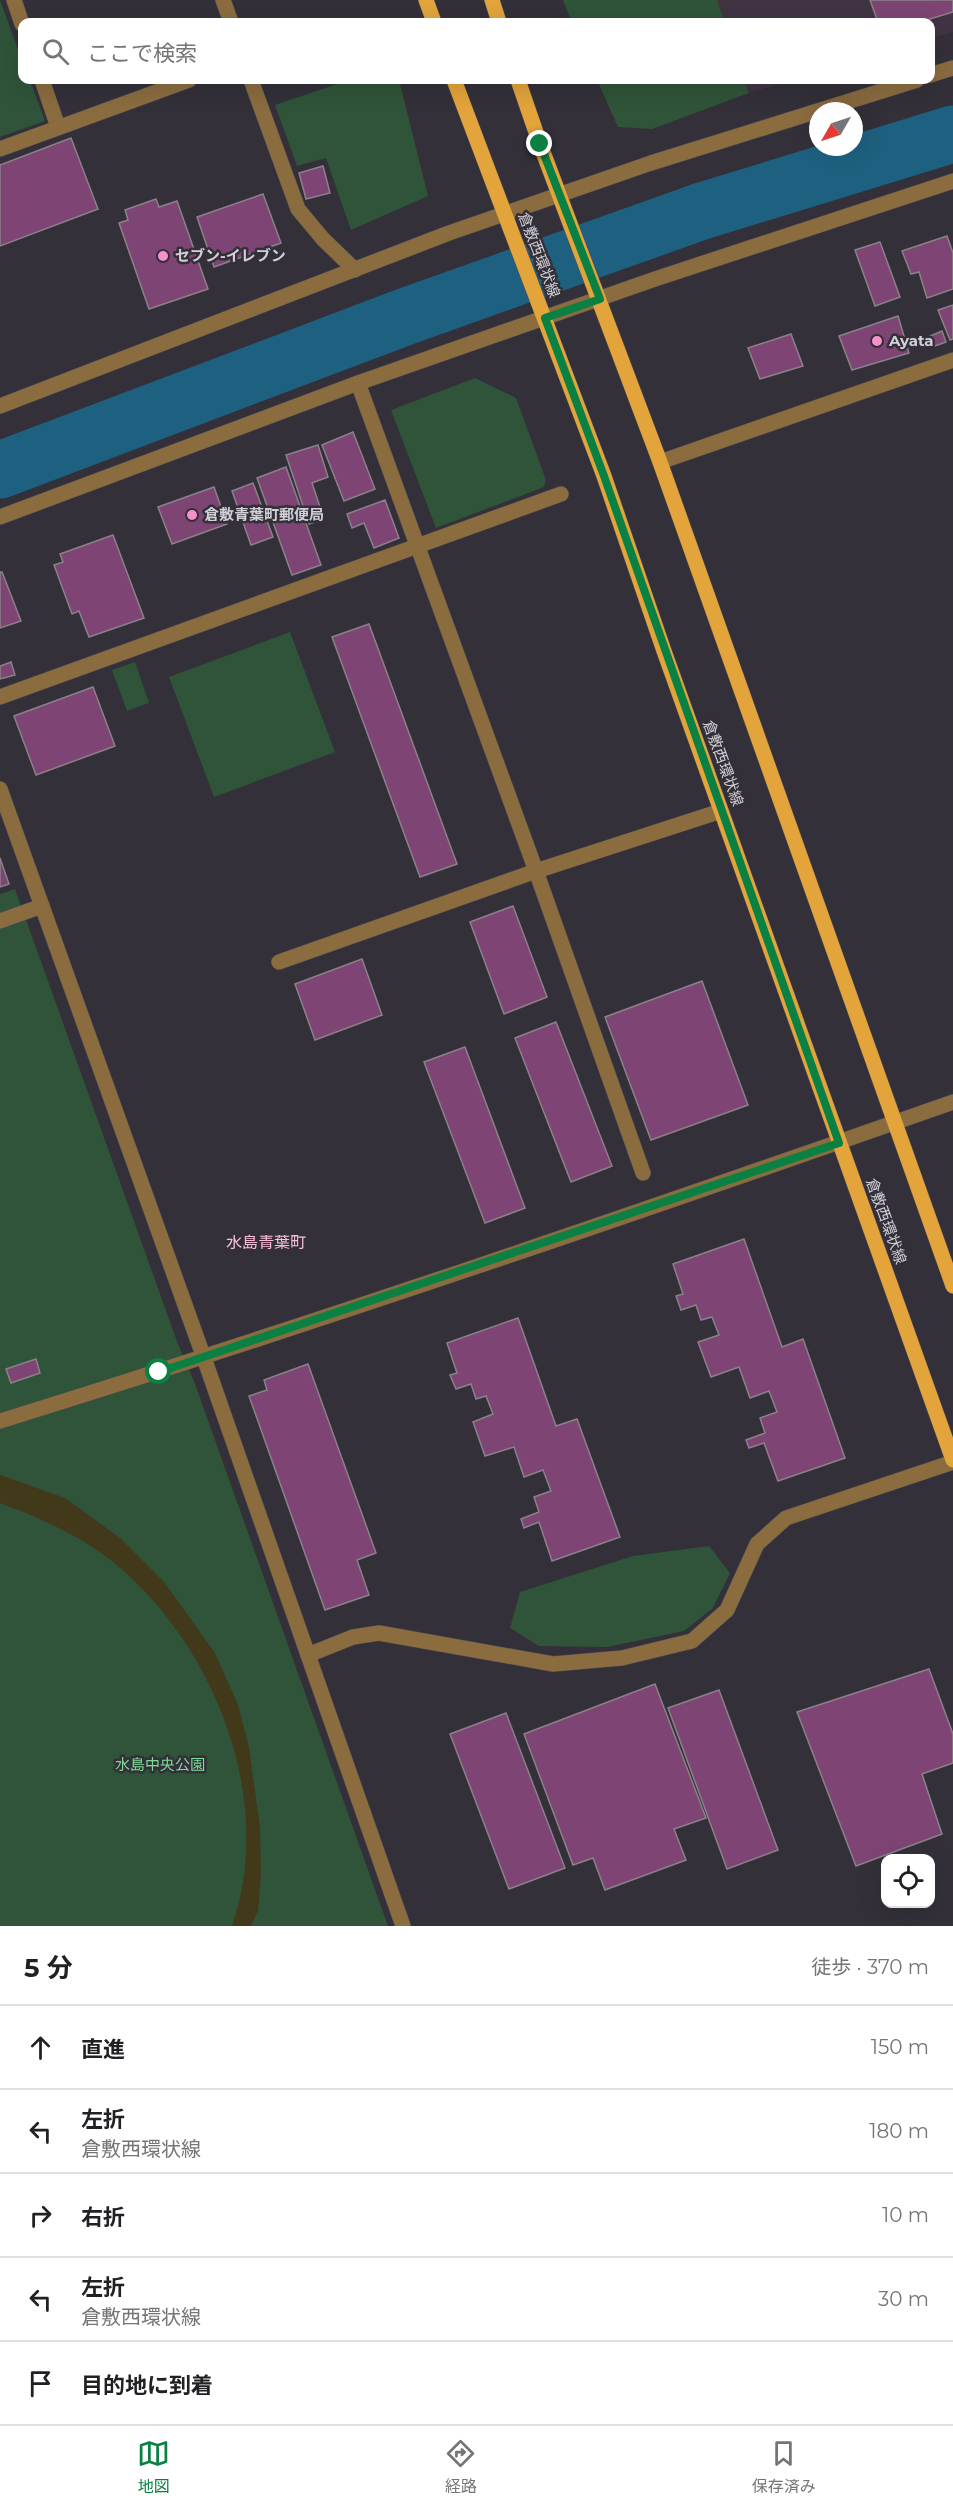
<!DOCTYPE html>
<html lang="ja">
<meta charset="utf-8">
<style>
:root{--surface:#fff;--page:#f2f2f2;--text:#202124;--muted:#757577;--line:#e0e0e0;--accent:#0b8043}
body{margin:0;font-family:Montserrat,"Noto Sans JP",sans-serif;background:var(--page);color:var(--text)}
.controls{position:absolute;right:18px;bottom:18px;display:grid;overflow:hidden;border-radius:12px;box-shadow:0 6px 24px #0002}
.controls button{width:54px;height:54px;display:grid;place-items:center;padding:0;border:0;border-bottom:2px solid var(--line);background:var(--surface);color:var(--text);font:30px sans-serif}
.compass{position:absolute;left:809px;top:102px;width:54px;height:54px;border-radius:50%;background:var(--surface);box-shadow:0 6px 24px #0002;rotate:231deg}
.stop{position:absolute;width:18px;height:18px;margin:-14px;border:4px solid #0b8043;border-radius:50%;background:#fff}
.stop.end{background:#0b8043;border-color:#fff;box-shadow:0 2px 6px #0008}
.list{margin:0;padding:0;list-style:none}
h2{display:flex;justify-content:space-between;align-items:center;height:78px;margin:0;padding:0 24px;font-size:26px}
h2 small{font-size:20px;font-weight:400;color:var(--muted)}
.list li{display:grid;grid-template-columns:39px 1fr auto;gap:18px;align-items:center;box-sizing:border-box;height:84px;padding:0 24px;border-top:2px solid var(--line)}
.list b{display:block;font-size:22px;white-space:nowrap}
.list p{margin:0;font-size:20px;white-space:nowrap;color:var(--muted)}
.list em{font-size:20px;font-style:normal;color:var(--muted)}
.icon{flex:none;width:33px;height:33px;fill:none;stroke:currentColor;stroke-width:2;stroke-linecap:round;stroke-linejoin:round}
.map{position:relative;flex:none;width:953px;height:1926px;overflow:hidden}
.search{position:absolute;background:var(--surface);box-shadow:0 6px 24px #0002;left:18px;right:18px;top:18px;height:66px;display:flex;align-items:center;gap:15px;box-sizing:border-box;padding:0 21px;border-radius:12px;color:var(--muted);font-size:22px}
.sheet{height:498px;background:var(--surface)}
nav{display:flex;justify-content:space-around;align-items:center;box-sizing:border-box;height:84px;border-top:2px solid var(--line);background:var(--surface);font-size:16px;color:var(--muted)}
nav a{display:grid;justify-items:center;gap:3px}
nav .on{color:var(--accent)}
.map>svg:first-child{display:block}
.education{fill:#403443}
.green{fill:#2f5439}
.sand{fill:#413919}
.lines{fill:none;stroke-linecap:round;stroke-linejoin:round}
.stream{stroke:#548299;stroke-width:9}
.river{stroke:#1e607f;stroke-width:57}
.building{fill:#7d4474;stroke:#8b8189;stroke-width:1.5}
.minor-casing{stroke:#504d55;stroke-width:16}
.major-casing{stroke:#504d55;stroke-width:16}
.minor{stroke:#8a6c3f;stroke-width:15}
.major{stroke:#e2a43b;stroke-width:15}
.route{stroke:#0b8043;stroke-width:8}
.poi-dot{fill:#f890cb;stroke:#333039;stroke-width:2}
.labels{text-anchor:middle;stroke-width:5;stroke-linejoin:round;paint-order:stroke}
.street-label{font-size:15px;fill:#d3d1d7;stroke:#333039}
.poi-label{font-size:15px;font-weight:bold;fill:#d3d1d7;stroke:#333039;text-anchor:start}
.park-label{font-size:15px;fill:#7ddc98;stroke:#333039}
.neighbourhood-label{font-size:16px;fill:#f9bddd;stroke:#333039}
</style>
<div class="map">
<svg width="953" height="1926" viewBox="0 0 953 1926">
<rect width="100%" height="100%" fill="#333039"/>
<!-- education -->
<g class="education">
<path d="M717,0H953V32L931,38L930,22H725Z"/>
<path d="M744,80H795L749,93Z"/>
</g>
<!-- green -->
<g class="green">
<path d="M0,0L22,60V80H30L45,121L0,137Z"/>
<path d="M563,0H717L725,22H572Z"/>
<path d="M349,80H399L428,196L351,230L326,158L297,166L275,105Z"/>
<path d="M597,80H744L749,93L652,129L618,127Z"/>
<path d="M475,378L516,398L546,480L544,487L436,528L391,410Z"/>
<path d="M290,632L335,752L214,797L169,677Z"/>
<path d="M135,662L149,703L127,711L112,670Z"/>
<path d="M15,889L178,1344L194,1381L388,1926H0V894Z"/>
<path d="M709,1546L730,1573L713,1608L684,1631L607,1647L539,1646L510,1628L520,1592L633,1556Z"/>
</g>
<!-- sand -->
<path class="sand" d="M0,1475L65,1498L120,1538L164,1582L215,1653L238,1705L249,1747L260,1828L261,1873L258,1911L251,1926H232C276,1798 214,1644 113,1562C80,1535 39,1518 0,1503Z"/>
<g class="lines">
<!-- stream -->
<g class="stream">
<path d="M854,142L953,114"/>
<path d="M0,450L693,189L838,147"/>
</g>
<!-- river -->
<path class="river" d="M0,470L407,316L702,211L953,134"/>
</g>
<!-- building -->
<g class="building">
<path d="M870,0H953V12L920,22H878Z"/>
<path d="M71,138L98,209L0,246V165Z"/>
<path d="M323,166L330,193L306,199L299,173Z"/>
<path d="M263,194L281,243L214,267L197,217Z"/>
<path d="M156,199L159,207L177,201L208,289L149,309L119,223L128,220L125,210Z"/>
<path d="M947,236L953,253V289L927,298L919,272L911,274L902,251Z"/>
<path d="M880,242L900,297L875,306L855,250Z"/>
<path d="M953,305V339L950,340L938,310Z"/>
<path d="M898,316L909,353L852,370L839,336Z"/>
<path d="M942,331L946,342L932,347L928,337Z"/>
<path d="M791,334L803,366L760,379L748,348Z"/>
<path d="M353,432L375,489L344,501L322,445Z"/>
<path d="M318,445L328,477L312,483L324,519L309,524L286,455Z"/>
<path d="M286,467L321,565L292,575L257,478Z"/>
<path d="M253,483L273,537L251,545L232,491Z"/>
<path d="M214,487L227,524L172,544L158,507Z"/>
<path d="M385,500L399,538L374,548L364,523L352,528L347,514Z"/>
<path d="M113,535L144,618L89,637L79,611L72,614L54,565L63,562L60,554Z"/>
<path d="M0,572H2L21,621L0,628Z"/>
<path d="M369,624L457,864L420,877L332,637Z"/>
<path d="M11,662L15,675L0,679V666Z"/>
<path d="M93,687L115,746L36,775L14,716Z"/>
<path d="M0,858L9,884L0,887Z"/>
<path d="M513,906L547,997L504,1014L470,922Z"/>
<path d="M362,959L382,1015L315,1040L295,984Z"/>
<path d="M702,981L748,1105L651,1140L605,1017Z"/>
<path d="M556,1022L612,1166L571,1182L515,1038Z"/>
<path d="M465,1047L525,1208L485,1223L424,1062Z"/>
<path d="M744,1239L782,1347L803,1339L845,1458L778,1481L764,1443L749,1448L746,1440L765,1433L760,1418L777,1412L769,1391L750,1398L739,1367L711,1377L698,1342L719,1335L712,1317L701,1320L696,1305L681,1310L676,1296L683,1294L673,1264Z"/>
<path d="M518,1318L556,1426L577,1419L620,1537L552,1561L539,1522L524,1528L521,1519L539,1512L534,1497L551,1491L543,1470L524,1477L514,1447L485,1456L473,1422L493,1414L486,1396L476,1399L471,1384L456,1389L450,1375L457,1373L447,1343Z"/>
<path d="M36,1359L40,1373L11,1383L6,1369Z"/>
<path d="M308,1364L376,1553L357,1560L369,1595L325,1610L249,1396L267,1390L264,1380Z"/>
<path d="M929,1669L953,1734V1763L922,1774L942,1834L856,1866L797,1712Z"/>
<path d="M655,1684L706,1818L674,1829L686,1860L605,1890L593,1858L573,1865L524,1734Z"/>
<path d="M719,1690L778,1850L727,1869L668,1708Z"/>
<path d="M506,1713L565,1868L509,1889L450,1734Z"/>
</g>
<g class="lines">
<!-- minor casing -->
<g class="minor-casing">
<g id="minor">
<path d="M14,0L22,24"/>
<path d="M223,0L231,22"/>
<path d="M930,75L953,68"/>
<path d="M42,80L58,127"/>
<path d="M251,80L298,209L323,239L355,270"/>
<path d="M0,149L189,80"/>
<path d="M358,383L536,871L643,1173"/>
<path d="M0,406L449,233L651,163L917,80"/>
<path d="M660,462L953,360"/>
<path d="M0,517L358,383L655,279L953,181"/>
<path d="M0,697L561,494"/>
<path d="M0,789L204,1358L403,1926"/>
<path d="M0,921L42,906"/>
<path d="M279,962L536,871L721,811"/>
<path d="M0,1421C320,1322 637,1213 953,1102"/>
<path d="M308,1655L353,1637L379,1633L553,1664L622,1658L692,1641L727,1610L757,1544L786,1518L953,1462"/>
</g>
</g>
<!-- major casing -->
<g class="major-casing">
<g id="major">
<path d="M426,0L434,22"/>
<path d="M492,0L499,22"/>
<path d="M454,80L604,476L664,651L953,1460"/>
<path d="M518,80L540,144L660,462L953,1286"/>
</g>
</g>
<!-- minor -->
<use href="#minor" class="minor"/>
<!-- major -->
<use href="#major" class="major"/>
</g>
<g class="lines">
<!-- route -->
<path class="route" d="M159,1372L839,1143L604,476L545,318L600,299L540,144"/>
</g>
<!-- markers -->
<g class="poi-dot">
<circle cx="163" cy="256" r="6"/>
<circle cx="877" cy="341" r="6"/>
<circle cx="192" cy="515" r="6"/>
</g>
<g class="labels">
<!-- street labels -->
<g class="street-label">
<text transform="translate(539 255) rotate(69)" y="5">倉敷西環状線</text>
<text transform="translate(723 763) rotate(70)" y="5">倉敷西環状線</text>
<text transform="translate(886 1221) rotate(70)" y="5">倉敷西環状線</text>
</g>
<!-- poi labels -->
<g class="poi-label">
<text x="175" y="261">セブン-イレブン</text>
<text x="889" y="346">Ayata</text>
<text x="204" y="520">倉敷青葉町郵便局</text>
</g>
<!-- park labels -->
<g class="park-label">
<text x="160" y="1770">水島中央公園</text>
</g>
<!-- neighbourhood labels -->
<g class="neighbourhood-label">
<text x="266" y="1248">水島青葉町</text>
</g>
</g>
</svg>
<div class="controls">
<button><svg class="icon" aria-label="locate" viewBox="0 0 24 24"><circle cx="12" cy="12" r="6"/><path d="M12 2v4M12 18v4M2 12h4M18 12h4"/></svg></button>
</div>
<svg class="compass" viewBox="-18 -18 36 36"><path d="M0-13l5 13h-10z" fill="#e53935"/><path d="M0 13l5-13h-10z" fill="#757577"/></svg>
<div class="stop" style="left:159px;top:1372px"></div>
<div class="stop end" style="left:540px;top:144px"></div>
<div class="search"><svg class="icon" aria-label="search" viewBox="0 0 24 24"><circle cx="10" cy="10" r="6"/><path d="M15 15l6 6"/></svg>ここで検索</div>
</div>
<section class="sheet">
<h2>5 分<small>徒歩 · 370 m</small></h2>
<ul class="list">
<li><svg class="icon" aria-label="ahead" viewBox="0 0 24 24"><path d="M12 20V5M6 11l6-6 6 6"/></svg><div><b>直進</b></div><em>150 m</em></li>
<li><svg class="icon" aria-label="left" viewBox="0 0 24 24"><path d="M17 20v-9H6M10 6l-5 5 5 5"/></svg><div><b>左折</b><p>倉敷西環状線</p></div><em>180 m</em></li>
<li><svg class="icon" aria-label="right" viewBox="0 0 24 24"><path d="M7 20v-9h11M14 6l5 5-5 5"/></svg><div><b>右折</b></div><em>10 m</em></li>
<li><svg class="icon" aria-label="left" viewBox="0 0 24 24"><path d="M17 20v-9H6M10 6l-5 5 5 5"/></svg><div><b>左折</b><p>倉敷西環状線</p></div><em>30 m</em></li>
<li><svg class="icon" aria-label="arrive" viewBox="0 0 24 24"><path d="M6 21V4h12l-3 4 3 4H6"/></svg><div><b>目的地に到着</b></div></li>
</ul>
</section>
<nav>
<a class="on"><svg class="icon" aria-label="map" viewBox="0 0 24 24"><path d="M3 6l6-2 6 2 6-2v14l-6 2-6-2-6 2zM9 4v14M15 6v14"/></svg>地図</a>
<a><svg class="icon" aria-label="directions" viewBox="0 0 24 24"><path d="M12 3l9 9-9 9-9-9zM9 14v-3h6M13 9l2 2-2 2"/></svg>経路</a>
<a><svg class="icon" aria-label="saved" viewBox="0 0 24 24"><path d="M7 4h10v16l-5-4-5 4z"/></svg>保存済み</a>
</nav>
